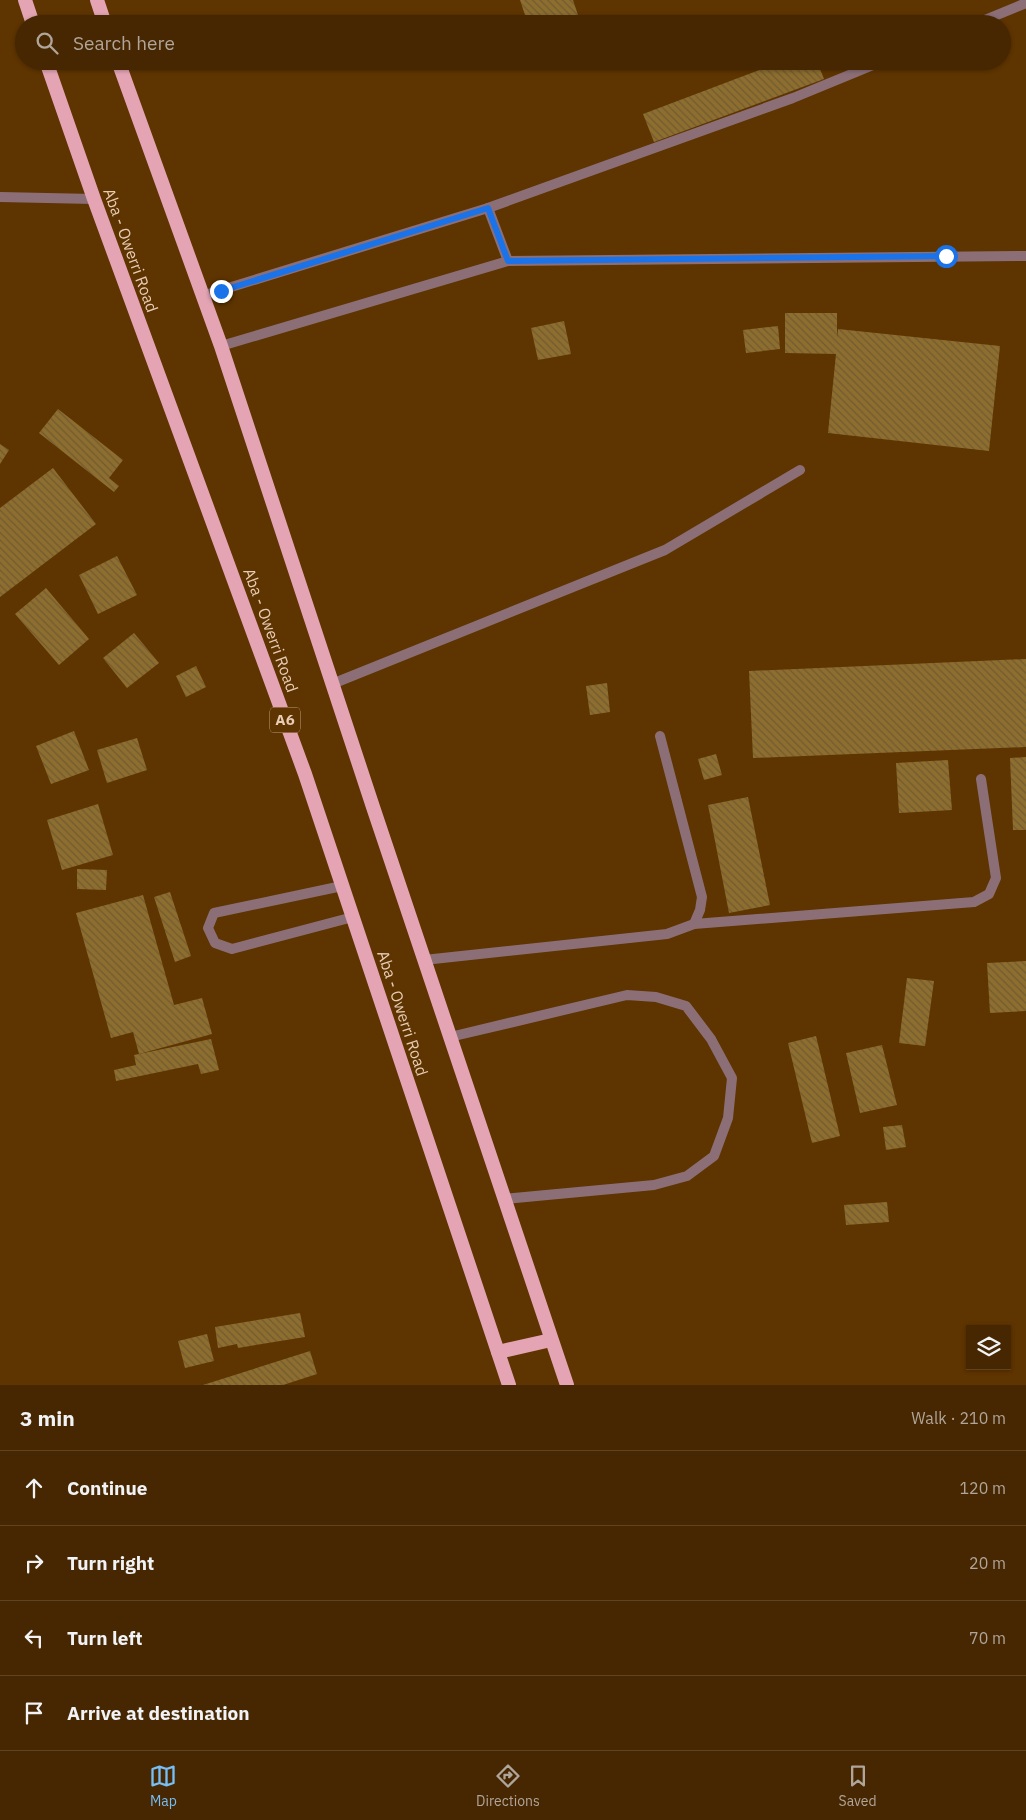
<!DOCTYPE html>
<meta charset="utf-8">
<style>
:root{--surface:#462701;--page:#503310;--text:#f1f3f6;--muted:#b0a599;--line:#5e4423;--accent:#77bff7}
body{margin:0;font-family:"IBM Plex Sans",sans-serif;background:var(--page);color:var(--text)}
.controls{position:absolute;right:15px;bottom:15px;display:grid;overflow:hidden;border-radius:0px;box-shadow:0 1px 4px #0004}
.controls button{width:45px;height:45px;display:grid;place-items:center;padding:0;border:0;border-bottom:1px solid var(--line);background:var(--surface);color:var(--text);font:25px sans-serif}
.stop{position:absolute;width:15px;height:15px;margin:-11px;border:4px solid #1a73e8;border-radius:50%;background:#fff}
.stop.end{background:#1a73e8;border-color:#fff;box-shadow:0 1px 5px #0008}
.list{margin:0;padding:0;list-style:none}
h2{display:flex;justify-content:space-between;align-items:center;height:65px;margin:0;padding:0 20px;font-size:21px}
h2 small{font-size:16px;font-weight:400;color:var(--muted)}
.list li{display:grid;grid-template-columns:32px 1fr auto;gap:15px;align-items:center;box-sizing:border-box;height:75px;padding:0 20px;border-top:1px solid var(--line)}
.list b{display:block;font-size:19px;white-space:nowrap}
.list em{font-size:16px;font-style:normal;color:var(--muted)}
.icon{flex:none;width:28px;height:28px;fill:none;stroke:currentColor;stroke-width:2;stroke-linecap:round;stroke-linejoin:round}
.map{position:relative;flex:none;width:1026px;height:1385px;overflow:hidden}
.search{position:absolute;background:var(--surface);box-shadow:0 1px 4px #0004;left:15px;right:15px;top:15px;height:55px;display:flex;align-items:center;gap:12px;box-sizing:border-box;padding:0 18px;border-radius:28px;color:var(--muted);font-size:19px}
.sheet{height:365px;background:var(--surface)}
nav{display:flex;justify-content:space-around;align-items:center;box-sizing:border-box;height:70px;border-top:1px solid var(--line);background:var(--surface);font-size:14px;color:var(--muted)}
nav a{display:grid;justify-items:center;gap:2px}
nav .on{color:var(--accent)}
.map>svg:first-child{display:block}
.building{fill:url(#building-back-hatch)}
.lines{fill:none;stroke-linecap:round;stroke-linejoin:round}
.service{stroke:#8c6f76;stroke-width:10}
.minor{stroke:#8c6f76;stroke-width:10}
.trunk{stroke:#e4a4b4;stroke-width:14}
.route{stroke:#1a73e8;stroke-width:6}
.labels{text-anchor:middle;stroke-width:5;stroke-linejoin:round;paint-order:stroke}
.shield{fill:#5e3401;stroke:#be9f80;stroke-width:1}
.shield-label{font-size:15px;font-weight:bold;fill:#e7cdb6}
.street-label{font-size:16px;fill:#e7cdb6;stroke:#5e3401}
</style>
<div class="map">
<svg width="1026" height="1385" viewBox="0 0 1026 1385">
<defs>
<pattern id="building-back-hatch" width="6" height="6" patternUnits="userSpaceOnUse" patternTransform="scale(1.25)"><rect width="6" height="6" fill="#8d6e2e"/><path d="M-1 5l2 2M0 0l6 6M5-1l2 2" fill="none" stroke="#705b32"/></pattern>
</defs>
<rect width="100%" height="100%" fill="#5e3401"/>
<!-- building -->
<g class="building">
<path d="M520,0H573L581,24H545L544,19L528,24Z"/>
<path d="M783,61H817L824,79L654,142L643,114Z"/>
<path d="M785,313H837V338L838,329L1000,346L989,451L828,433L836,354L785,353Z"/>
<path d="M564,321L571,354L538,360L531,328Z"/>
<path d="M778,326L780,349L746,353L743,330Z"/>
<path d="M58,409L123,460L109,478L119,486L114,492L39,433Z"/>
<path d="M0,444L9,450L0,464Z"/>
<path d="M53,468L96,524L0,597V508Z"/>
<path d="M117,556L137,595L98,614L79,575Z"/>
<path d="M46,588L89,639L59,665L15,614Z"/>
<path d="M134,633L159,663L127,688L103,658Z"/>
<path d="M1026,659V747L753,758L749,671Z"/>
<path d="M196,666L206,687L186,697L176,676Z"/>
<path d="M607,683L610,712L590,715L586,686Z"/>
<path d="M74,731L89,770L51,784L36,746Z"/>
<path d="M137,738L147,770L107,783L97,750Z"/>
<path d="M716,754L722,775L704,780L698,759Z"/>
<path d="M1026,757V830H1013L1010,758Z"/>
<path d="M948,760L952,810L899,813L896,763Z"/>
<path d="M748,797L770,905L729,913L708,805Z"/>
<path d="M98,804L113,855L62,870L47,820Z"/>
<path d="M77,869L107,870L106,890L77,889Z"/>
<path d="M170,892L191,956L175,962L154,897Z"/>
<path d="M143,895L174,1005L202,998L212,1034L139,1054L133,1032L111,1038L76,913Z"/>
<path d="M1026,961V1011L990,1013L987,963Z"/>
<path d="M907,978L934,981L925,1046L899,1043Z"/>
<path d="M816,1036L840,1136L812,1143L788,1043Z"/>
<path d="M211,1039L219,1070L201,1074L198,1064L116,1081L114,1070L136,1065L134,1055Z"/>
<path d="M882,1045L897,1105L860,1113L846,1053Z"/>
<path d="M902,1125L906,1147L886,1150L883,1127Z"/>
<path d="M887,1202L889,1222L846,1225L844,1205Z"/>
<path d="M300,1313L305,1337L238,1348L237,1344L218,1348L215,1327Z"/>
<path d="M207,1334L214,1361L185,1368L178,1341Z"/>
<path d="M310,1351L317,1374L283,1385H203Z"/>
</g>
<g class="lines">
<!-- service -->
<g class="service">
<path d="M975,24L1026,3"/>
<path d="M488,208L508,261"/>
<path d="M202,296L488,208L793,98L883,61"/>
<path d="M221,346L508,261L1026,256"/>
<path d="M332,684L665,550L800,470"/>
<path d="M342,886L214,913L208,928L215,943L232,949L353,917"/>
<path d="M694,924L974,902L989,894L996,878L981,779"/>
<path d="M424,960L667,934L694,924L700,910L702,897L660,736"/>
<path d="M450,1037L627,995L656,997L686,1006L711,1039L732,1078L728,1118L714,1156L687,1176L654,1185L504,1199"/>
</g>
<!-- minor -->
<path class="minor" d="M0,197L94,199"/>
<!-- trunk -->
<g class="trunk">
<path d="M25,0L33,24"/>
<path d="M97,0L105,24"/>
<path d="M46,61L94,199L305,774L509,1385"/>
<path d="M118,61L221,346L373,807L567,1385"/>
<path d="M498,1352L551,1340"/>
</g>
</g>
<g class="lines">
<!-- route -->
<path class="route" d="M221,291L488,208L508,261L946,256"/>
</g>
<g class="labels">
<!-- shield labels -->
<rect class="shield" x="270" y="707.5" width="30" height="25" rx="4"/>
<g class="shield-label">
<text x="285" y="725">A6</text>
</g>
<!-- street labels -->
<g class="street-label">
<text transform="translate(131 250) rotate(70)" y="6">Aba - Owerri Road</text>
<text transform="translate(271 630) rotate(70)" y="6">Aba - Owerri Road</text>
<text transform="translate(403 1013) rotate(72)" y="6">Aba - Owerri Road</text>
</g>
</g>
</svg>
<div class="controls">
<button><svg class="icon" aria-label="layers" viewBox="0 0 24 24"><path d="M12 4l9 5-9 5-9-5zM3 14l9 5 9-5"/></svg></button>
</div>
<div class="stop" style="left:946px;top:256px"></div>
<div class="stop end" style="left:221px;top:291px"></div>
<div class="search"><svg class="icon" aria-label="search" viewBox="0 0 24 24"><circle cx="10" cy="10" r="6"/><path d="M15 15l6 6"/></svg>Search here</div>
</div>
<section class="sheet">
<h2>3 min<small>Walk · 210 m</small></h2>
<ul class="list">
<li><svg class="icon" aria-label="ahead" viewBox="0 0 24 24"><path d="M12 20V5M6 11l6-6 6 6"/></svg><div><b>Continue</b></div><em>120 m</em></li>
<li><svg class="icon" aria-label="right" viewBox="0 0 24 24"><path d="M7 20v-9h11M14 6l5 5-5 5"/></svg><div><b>Turn right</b></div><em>20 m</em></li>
<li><svg class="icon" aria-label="left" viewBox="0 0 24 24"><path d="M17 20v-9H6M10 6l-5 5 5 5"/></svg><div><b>Turn left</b></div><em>70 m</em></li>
<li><svg class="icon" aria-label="arrive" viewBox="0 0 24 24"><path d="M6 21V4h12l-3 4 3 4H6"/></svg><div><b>Arrive at destination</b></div></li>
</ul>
</section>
<nav>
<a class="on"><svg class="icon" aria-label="map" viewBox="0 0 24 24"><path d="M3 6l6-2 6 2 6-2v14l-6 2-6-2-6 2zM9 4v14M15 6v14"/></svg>Map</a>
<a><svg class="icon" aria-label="directions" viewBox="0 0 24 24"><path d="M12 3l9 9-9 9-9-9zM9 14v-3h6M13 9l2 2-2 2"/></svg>Directions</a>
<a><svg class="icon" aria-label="saved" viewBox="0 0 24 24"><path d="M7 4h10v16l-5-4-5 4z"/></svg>Saved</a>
</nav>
